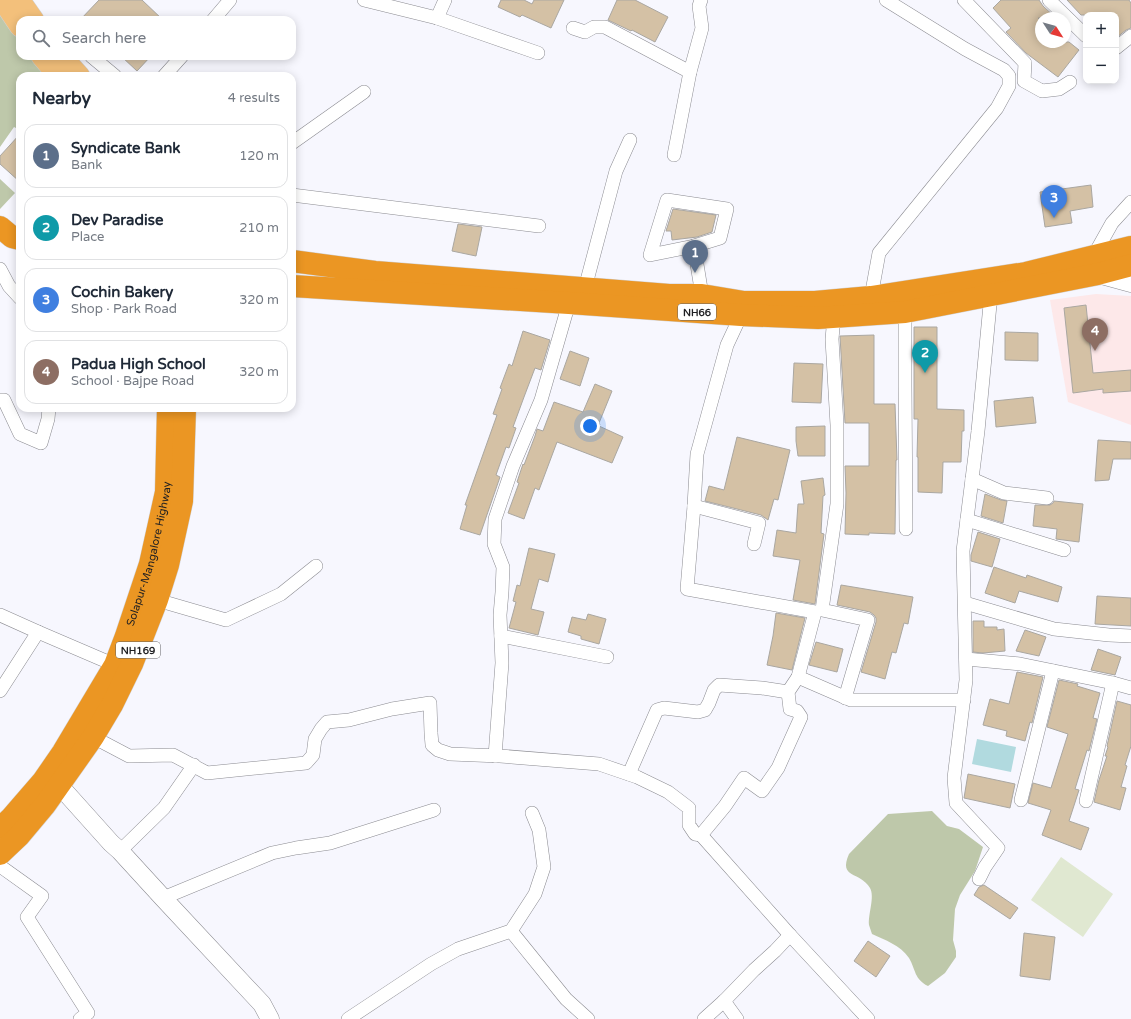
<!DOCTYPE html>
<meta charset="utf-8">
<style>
:root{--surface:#fff;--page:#f2f2f3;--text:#1f2937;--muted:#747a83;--line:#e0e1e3;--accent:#7c3aed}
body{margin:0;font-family:"Varela Round",sans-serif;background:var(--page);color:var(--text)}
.controls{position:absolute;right:12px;top:12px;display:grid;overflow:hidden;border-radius:8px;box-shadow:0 2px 10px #0003}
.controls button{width:36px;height:36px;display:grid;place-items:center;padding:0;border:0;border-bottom:1px solid var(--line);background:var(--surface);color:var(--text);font:20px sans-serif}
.compass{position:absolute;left:1035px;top:12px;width:36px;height:36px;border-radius:50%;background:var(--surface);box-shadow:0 2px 10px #0003;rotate:126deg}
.you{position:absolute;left:590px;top:426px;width:14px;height:14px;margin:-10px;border:3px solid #fff;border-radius:50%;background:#1a73e8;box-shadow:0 0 0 6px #1a73e833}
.badge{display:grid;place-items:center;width:26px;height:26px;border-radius:50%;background:var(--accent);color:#fff;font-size:13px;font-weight:700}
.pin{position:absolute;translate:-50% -33px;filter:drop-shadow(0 1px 2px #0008)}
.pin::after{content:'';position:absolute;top:21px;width:14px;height:12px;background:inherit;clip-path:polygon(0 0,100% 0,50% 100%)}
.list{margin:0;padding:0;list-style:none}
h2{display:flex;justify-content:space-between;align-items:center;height:52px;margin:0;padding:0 16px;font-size:17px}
h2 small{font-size:13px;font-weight:400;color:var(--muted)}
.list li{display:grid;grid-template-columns:26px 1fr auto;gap:12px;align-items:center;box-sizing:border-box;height:64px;margin:0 8px 8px;padding:0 8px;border:1px solid var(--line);border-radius:12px}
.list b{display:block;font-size:15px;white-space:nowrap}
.list p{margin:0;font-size:13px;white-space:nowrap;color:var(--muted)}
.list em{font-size:13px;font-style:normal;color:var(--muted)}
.icon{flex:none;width:22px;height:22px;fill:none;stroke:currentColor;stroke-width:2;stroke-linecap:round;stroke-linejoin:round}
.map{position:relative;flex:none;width:1131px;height:1019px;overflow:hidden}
.search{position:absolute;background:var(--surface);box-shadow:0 2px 10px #0003;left:16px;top:16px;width:280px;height:44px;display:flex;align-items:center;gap:10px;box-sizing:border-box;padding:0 14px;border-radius:12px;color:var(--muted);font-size:15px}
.panel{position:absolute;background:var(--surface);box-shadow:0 2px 10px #0003;left:16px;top:72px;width:280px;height:340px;border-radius:12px}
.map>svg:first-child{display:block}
.education{fill:#fde8e9}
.green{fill:#e0e8d1}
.forest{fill:#bec8aa}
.water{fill:#b1dadf}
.building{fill:#d4c1a5;stroke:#aaa7a1}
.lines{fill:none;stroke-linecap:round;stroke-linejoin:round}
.street-casing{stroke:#8b8b91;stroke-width:14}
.secondary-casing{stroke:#8b8b91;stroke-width:19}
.primary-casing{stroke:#d2d2d3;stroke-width:21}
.highway-casing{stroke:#d2d2d3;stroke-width:23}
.street{stroke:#fff;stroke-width:13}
.secondary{stroke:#fff;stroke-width:18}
.primary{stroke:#f3c07b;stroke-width:20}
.highway{stroke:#eb9623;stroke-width:22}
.labels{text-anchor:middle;stroke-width:3.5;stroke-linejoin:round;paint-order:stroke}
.shield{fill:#fff;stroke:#626264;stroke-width:1}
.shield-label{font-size:10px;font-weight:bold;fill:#1f1f22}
.street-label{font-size:11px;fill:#1f1f22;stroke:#fff}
</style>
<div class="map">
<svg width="1131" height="1019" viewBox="0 0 1131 1019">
<rect width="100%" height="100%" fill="#f7f7fe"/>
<!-- education -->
<path class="education" d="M1096,294L1131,296V425L1068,402L1050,300Z"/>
<!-- green -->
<path class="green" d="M1061,857L1113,894L1083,937L1031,900Z"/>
<!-- forest -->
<g class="forest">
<path d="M0,10L20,43V56H32L49,76H20V130L14,127L0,147Z"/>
<path d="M0,179L15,193L0,209Z"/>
<path d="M932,811L947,826L959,829L983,847L975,871L960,895L955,909L953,940L956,951V957L945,973L928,986C914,979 916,970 909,958C900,945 885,940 872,934C871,931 870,928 869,925C868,914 875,897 870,888C860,871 838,879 849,854L888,814Z"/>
</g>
<!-- water -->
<path class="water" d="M977,739L1016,747L1011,772L972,764Z"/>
<!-- building -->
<g class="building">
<path d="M99,0H142L163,20H80Z"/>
<path d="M501,0H524L532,4L534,0H564L551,28L522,15L520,17L498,7Z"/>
<path d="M617,0H635L668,17L655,42L632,30L631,31L608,20Z"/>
<path d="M1001,0H1039L1043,6L1056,18H1038L1041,21V42H1069L1079,50L1058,77L1026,53L1006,32L1011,28L993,8Z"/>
<path d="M1067,0H1129L1131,3V28L1126,30L1116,38V15H1081Z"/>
<path d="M121,56H151L137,71Z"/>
<path d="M20,134V182L0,164V156Z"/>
<path d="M1091,185L1093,207L1070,211L1072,223L1045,227L1040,192Z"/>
<path d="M673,209L716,215L712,232L697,237L672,240L671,231H666Z"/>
<path d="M458,224L482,227L476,256L452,251Z"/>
<path d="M1086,305L1093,373L1131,370V391L1103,393V389L1073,393L1064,308Z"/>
<path d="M914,327H937V409L964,410V431H962L961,462H943L942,493L918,492V457H917L918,419H914Z"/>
<path d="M523,331L550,340L541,370L535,368L524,397L513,427L516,428L509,448L506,447L496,475L500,477L480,535L460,529L467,505H465L497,415L493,414L502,389L500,388L509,364L512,366Z"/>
<path d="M1005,332L1038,333V361L1005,360Z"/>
<path d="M874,335V404H895L897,460H896L895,534L869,533V535L845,534L846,493L845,466H869V423H845L840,336Z"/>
<path d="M570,351L589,358L580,386L560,379Z"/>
<path d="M794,363L823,364L821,403L792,402Z"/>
<path d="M595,384L612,391L599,423L600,424L599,426L623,437L612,463L557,442L539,490L535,488L524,519L508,513L519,483L517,482L523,464L524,465L535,436L537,429L543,431L554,402L583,412Z"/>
<path d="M1033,397L1036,423L996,427L994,401Z"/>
<path d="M825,426V456H798L796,441V427Z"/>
<path d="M737,437L790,450L778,500L774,499L768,520L761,515L705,501L709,486L724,490Z"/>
<path d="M1098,440L1131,442V459H1113L1109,480L1095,481Z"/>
<path d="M823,478L825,495L823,496L821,533L824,534L815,604L793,600L800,560L773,556L777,530L796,533L798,504H804L801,481Z"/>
<path d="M985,494L1001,500L1007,501L1003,523L981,516Z"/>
<path d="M1054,501L1083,504L1079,542L1056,539L1057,529L1033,526L1035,505H1050L1053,503Z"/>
<path d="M978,532L1000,539L992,567L971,561V555Z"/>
<path d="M529,548L555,554L548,582L539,579L531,609L544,612L538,635L509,628L516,602L513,601L517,585L520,586Z"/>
<path d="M994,567L1026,578L1027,575L1062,587L1058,602L1019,591L1015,603L985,593Z"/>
<path d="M841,585L913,597L908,624L904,623L896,653L892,652L885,679L861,672L876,622V618L874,615L870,612L837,605Z"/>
<path d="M1097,596L1131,598V626L1095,624Z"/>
<path d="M776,613L805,618L792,670L767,665L773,636Z"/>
<path d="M588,614L606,619L599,644L581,639V636L568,632L572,617L586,620Z"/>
<path d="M973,621H984V627H997V630L1004,629L1005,651L983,653L973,652Z"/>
<path d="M1025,630L1046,637L1039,656L1016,651Z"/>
<path d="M816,642L843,649L837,672L809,665Z"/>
<path d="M1098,649L1121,657L1115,675L1091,670Z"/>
<path d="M1017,672L1043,677L1032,723L1030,722L1025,741L1006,736L1007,731L983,725L990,699L1009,704Z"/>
<path d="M1059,680L1078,684L1077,686L1100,693L1093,718L1097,719L1089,751L1087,750L1075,789L1079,790L1069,821L1089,828L1081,850L1042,835L1051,810L1028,803L1033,783L1051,788L1068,734L1047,727Z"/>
<path d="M1117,701L1131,705V746L1125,765L1127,766L1121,787L1126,788L1120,810L1094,802L1099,780L1107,756H1105L1108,747L1107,746Z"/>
<path d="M968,774L1015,784L1010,808L964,798Z"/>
<path d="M984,885L1018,908L1010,919L974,895L979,887Z"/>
<path d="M1024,933L1055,937L1050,980L1020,976Z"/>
<path d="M868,941L890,956L876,977L854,961Z"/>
</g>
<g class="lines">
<!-- street casing -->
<g class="street-casing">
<g id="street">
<path d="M364,0L437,18L538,53"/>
<path d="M964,0L1025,63L1024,81L1042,91L1059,89L1070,82"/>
<path d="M1049,0L1086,36"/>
<path d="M437,18L445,0"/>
<path d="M213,20L230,0"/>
<path d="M573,28L585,32L594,27H605L690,72"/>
<path d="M1116,48L1131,36"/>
<path d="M91,56L115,76"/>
<path d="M164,76L182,56"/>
<path d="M292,143L364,92"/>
<path d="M674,155L690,72L702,28L699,6L701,0"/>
<path d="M292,195L539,226"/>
<path d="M667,200L727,209L720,238L694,246L650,255Z"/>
<path d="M694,246L702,295"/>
<path d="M1093,257L1112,223L1131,202"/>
<path d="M0,269L9,286L20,298"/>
<path d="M585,288L616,171L630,140"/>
<path d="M871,297L879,253L997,108L1009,86V76L1004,70L965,49L886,0"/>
<path d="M905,312V386L906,529"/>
<path d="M834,317L832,339L837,425V504L822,610L868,620L845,698"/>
<path d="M0,400H4L20,434L41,443L48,419L49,408"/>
<path d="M972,479L1004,493L1047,498"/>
<path d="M694,506L759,523L754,544"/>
<path d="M967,520L1064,550"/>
<path d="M157,600L226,620L281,594L316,566"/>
<path d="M965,603L1054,629L1109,635L1131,636"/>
<path d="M0,615L38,632L0,691"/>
<path d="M38,632L115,665"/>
<path d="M501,636L607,657"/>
<path d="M966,659L1020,664L1113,683L1131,688"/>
<path d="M798,677L851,700H964"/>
<path d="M93,737L129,756L173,755L207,773L306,763L313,755L315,739L321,729L327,722L349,720L392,709L430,703L431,733L432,745L438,750L450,754L500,756L599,764L637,777L668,792L689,808V825L695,834L701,835L725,806L744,778L762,791L778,768L801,717L797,711L790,709L788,692L798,677L815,612L687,589L694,506L697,454L727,345L741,315"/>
<path d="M495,756L502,663L500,615L502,592L503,567L494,544L495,519L513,466L541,400L569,303"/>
<path d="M629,774L657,710L664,708L698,712L705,710L709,703L714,690L719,685L762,688L788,692"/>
<path d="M1021,800L1053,671"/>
<path d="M1086,801L1113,683"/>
<path d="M701,835L790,935"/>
<path d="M120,851L164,808L194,765"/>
<path d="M0,866L42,896L27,917L88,1013L80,1019"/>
<path d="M979,879L985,867L998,848L956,803L954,778L966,680L963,551L978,431L991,294"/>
<path d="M163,898L272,853L296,848L330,843L434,810"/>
<path d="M511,931L566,999L588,1019"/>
<path d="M724,1001L737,1019"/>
<path d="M348,1019L431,964L458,949L511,931L535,894L544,867L539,830L532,813"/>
<path d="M704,1019L724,1001L754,970L775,951L790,935L868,1019"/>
</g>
</g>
<!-- secondary casing -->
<g class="secondary-casing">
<g id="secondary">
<path d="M1097,271L1098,274L1131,283"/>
<path d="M50,775L111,843L120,851L163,898L262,1004L270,1019"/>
</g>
</g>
<!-- primary casing -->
<g class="primary-casing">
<g id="primary">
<path d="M2,0L20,27"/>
<path d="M20,0L34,20"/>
<path d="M41,56L58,76"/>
<path d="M62,56L80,76"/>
</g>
</g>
<!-- highway casing -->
<g class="highway-casing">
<g id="highway">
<path d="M0,227L12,237L20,239"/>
<path d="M292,261L375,272L669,295H702L744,302H815L871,297L1026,273L1131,247"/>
<path d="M292,286L569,303L741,315L818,318L905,312L1098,274L1131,265"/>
<path id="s1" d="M0,828L11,818L43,781L63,752L115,665L126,636L150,564L166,492L168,408"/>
<path d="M0,854L19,836L45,805L93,737L112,705L132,664L157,600L168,565L182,501L185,408"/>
</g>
</g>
<!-- street -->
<use href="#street" class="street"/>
<!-- secondary -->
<use href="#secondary" class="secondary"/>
<!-- primary -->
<use href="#primary" class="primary"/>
<!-- highway -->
<use href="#highway" class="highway"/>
</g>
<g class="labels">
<!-- shield labels -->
<g class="shield">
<rect x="678" y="304" width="38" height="16" rx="3"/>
<rect x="116" y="642" width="44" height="16" rx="3"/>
</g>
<g class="shield-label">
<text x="697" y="316">NH66</text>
<text x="138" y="654">NH169</text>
</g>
<!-- street labels -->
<g class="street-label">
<text dy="4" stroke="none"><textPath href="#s1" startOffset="317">Solapur-Mangalore Highway</textPath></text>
</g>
</g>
</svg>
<div class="controls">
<button>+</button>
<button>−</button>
</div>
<svg class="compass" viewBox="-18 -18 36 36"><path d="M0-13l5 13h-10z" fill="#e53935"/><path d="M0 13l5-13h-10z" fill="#747a83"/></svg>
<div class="you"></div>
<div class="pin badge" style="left:695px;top:273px;background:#5c6f8a">1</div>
<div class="pin badge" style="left:925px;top:373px;background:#0f9aa8">2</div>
<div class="pin badge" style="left:1054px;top:218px;background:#3f7fe0">3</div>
<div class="pin badge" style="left:1095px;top:351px;background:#8d6e63">4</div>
<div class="search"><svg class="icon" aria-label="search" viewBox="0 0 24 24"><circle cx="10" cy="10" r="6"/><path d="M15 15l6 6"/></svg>Search here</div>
<section class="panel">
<h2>Nearby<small>4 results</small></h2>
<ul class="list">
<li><span class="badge" style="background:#5c6f8a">1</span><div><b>Syndicate Bank</b><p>Bank</p></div><em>120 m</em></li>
<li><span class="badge" style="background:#0f9aa8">2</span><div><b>Dev Paradise</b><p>Place</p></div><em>210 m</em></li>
<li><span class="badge" style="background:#3f7fe0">3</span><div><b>Cochin Bakery</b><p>Shop · Park Road</p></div><em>320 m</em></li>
<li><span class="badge" style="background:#8d6e63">4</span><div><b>Padua High School</b><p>School · Bajpe Road</p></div><em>320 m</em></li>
</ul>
</section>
</div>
